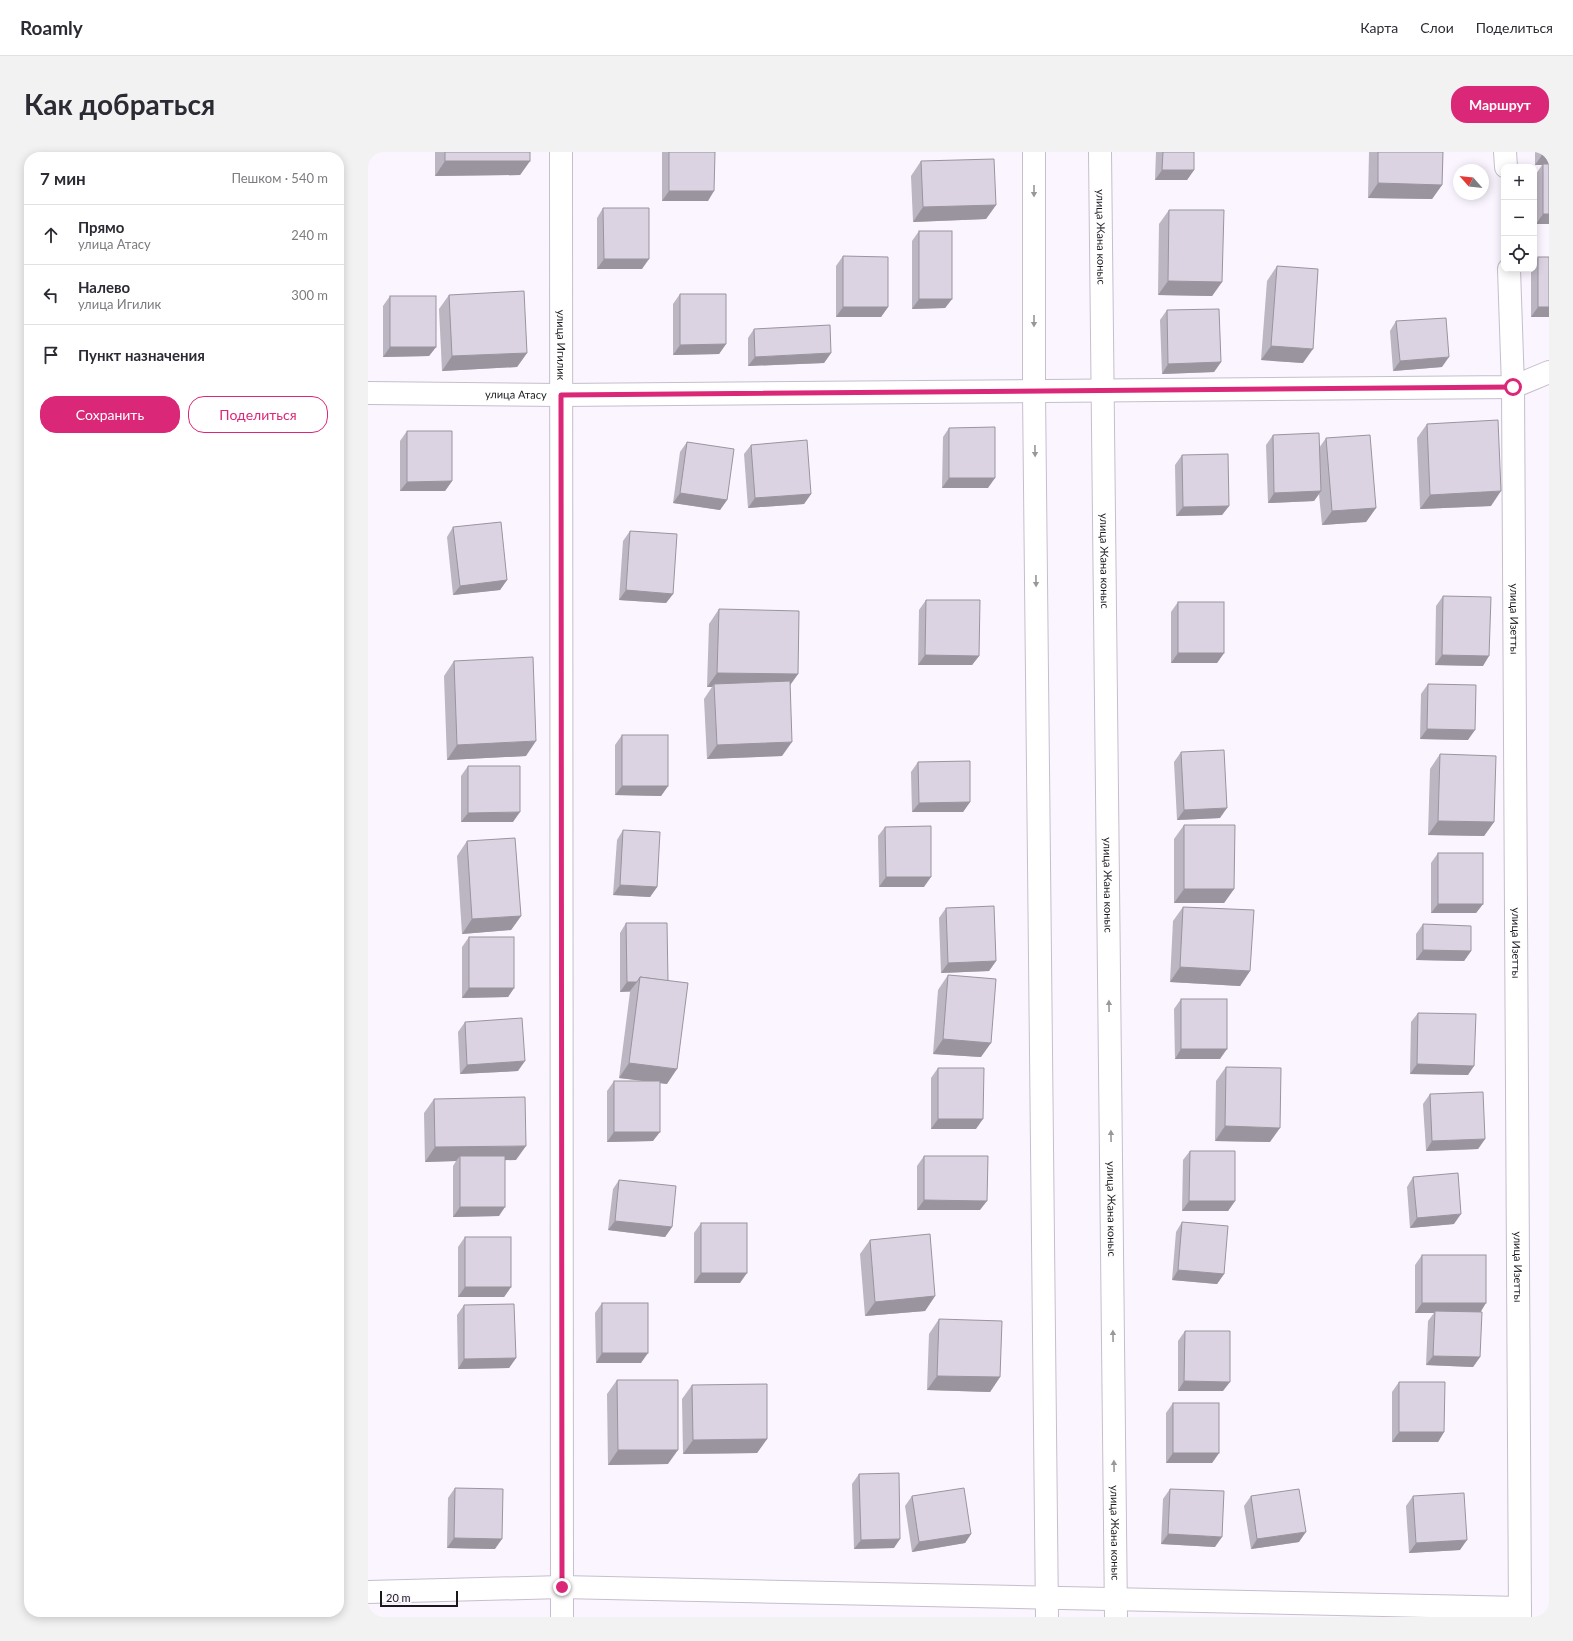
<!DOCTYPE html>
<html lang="ru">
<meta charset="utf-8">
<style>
:root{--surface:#fff;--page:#f2f2f3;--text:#2b2b33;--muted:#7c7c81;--line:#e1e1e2;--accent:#db2777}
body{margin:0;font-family:Lato,sans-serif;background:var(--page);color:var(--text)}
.controls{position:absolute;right:12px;top:12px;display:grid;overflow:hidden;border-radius:8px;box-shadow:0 2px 10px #0003}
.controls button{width:36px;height:36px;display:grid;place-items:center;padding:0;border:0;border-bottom:1px solid var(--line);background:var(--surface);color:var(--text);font:20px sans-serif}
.compass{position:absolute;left:1085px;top:12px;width:36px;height:36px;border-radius:50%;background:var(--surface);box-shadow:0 2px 10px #0003;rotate:297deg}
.scale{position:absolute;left:12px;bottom:10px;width:78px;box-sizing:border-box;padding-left:4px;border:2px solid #1a181d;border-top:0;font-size:11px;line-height:14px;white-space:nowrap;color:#1a181d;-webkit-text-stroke:3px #faf5fe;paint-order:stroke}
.stop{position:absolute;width:12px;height:12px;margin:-9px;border:3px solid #db2777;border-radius:50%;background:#fff}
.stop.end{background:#db2777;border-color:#fff;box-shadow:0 1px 4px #0008}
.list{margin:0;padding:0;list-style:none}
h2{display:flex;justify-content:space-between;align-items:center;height:52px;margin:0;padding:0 16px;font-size:17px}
h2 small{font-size:13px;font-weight:400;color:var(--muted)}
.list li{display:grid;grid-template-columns:26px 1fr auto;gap:12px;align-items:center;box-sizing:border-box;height:60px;padding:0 16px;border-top:1px solid var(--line)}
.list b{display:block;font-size:15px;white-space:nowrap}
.list p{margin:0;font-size:13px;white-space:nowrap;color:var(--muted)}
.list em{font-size:13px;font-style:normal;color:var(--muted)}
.actions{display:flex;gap:8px;padding:12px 16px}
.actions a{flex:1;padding:9px 0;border:1px solid var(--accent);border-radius:16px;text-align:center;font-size:14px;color:var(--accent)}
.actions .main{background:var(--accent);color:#fff}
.icon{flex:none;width:22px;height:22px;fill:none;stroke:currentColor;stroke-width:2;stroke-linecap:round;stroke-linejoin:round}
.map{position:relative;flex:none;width:1181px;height:1465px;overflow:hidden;border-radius:16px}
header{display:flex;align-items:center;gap:24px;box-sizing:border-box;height:56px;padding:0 20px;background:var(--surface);border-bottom:1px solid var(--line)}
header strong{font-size:19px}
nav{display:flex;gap:22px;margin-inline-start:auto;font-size:14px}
.intro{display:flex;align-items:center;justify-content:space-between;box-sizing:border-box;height:96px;padding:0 24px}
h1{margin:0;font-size:28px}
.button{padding:10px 18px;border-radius:16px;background:var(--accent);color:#fff;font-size:14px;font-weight:700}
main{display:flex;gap:24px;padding:0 24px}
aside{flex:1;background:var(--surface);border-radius:16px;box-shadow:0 2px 10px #0003}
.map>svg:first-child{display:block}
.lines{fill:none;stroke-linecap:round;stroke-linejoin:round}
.minor-casing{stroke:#c6becc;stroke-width:24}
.minor{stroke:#fff;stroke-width:22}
.wall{fill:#bcb5c2}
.shaded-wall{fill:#99949e}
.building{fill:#dbd3e2;stroke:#99949e}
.oneway{fill:#989799}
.route{stroke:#db2777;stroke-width:5}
.labels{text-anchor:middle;stroke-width:3.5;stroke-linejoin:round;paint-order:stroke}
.street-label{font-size:11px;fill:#1a181d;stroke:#faf5fe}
</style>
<header>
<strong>Roamly</strong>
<nav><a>Карта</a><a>Слои</a><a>Поделиться</a></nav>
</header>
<div class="intro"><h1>Как добраться</h1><a class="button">Маршрут</a></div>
<main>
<aside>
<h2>7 мин<small>Пешком · 540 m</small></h2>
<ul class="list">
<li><svg class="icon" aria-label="ahead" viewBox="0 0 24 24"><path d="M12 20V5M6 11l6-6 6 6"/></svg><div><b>Прямо</b><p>улица Атасу</p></div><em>240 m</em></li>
<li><svg class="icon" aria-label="left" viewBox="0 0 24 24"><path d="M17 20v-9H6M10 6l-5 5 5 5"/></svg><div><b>Налево</b><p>улица Игилик</p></div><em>300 m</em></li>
<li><svg class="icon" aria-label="arrive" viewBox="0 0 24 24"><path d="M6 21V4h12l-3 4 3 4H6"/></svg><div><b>Пункт назначения</b></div></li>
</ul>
<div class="actions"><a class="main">Сохранить</a><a>Поделиться</a></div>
</aside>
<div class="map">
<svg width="1181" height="1465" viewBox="0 0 1181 1465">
<rect width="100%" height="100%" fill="#faf5fe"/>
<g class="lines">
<!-- minor casing -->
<g class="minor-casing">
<g id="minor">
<path id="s1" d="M193,0L194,1465"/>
<path d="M666,0V240L679,1465"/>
<path id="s2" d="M732,0L748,1465"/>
<path d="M1137,0L1138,15"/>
<path id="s3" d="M1141,117L1145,235L1152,1465"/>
<path id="s4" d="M0,241L193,243L1145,235L1181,220"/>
<path d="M0,1440L194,1435L1152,1456"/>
</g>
</g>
<!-- minor -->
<use href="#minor" class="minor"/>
</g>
<!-- wall -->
<g class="wall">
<path d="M67,0H162V9L152,23L67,24Z"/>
<path d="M294,0H347L340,49H294Z"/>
<path d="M788,0H826V18L819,28H787Z"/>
<path d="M1001,0H1075L1074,33L1064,47L1000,46Z"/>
<path d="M1167,0H1181V72H1168V22L1174,13H1167Z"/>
<path d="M553,9L628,53L618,67L545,70L543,24Z"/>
<path d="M235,56L274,117H229V66Z"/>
<path d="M801,58L854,130L844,144L790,143L791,72Z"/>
<path d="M551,79L584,147L577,156L544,157V89Z"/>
<path d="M475,104L520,155L513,165H468V114Z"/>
<path d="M1170,105H1181V165H1163V117H1166V111Z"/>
<path d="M909,114L935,211L893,208L899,129Z"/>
<path d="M312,142L358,192L351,202L305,203V152Z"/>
<path d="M81,143L159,201L149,215L74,219L71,157Z"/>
<path d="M22,144L68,195L61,204L15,205V154Z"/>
<path d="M799,158L853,210L846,220L794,222L792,168Z"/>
<path d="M1028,169L1074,215L1025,219L1022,179Z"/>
<path d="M386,177L463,201L456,211L380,214V186Z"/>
<path d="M1059,272L1123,354L1052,357L1049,286Z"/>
<path d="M581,276L620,336H574L575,285Z"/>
<path d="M39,279L84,329L77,339H32V289Z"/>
<path d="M905,283L951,296L958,286L1008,356L998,370L954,373L951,342L946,349L900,351L898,293Z"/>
<path d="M319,290L359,348L352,358L305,351L312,300Z"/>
<path d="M383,293L443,342L436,352L380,356L376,302Z"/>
<path d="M814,303L861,354L854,363L808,364L807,313Z"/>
<path d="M85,375L139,428L132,438L85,443L79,385Z"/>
<path d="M262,379L305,442L298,451L251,448L255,389Z"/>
<path d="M1075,444L1115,514L1067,513L1068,454Z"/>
<path d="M558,448L611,504L604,513H550L551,458Z"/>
<path d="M810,450L856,501L849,511H803V460Z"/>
<path d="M351,457L430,522L422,533L414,604L339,607L336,547L344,535H339L341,472Z"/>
<path d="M86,509L158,604L79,608L76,524Z"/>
<path d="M1060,532L1100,588L1052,587L1053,542Z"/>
<path d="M254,583L300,634L293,644L247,643V593Z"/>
<path d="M813,600L852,666L809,668L806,610Z"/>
<path d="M1072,602L1126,670L1116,684L1060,683L1062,617Z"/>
<path d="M550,610L602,650L595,660H544L543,620Z"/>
<path d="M100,614L145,670H93V624Z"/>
<path d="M816,673L866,737L856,751H806V687Z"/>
<path d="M517,675L556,735H511L510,684Z"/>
<path d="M255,678L289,735L282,745L245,743L249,688Z"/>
<path d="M99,689L153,764L143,778L94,782L89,704Z"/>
<path d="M1070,701L1115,752L1108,761H1063V711Z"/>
<path d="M815,755L882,819L872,834L802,830L805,769Z"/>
<path d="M578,756L628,809L621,819L573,821L571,766Z"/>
<path d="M258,771L299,932L292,931L285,989L239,990V939L246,929H280L251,926L262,840H252V781Z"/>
<path d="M1055,772L1103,799L1096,809L1048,808V782Z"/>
<path d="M101,785L146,836L140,845L94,846V795Z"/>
<path d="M580,823L613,905L565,902L570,838Z"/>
<path d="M813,847L852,907H807L806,857Z"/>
<path d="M1050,861L1100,923L1042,922L1043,870Z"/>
<path d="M97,870L150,919L92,922L90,880Z"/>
<path d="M858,915L902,990L847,989L848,929Z"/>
<path d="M570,916L608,977H563V926Z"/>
<path d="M1062,942L1117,987L1110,997L1058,999L1055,952Z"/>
<path d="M66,947L148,1008H137L131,1064L85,1065V1014L88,1009L57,1010L56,961Z"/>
<path d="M822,999L867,1049L860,1059H814L815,1008Z"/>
<path d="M556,1004L612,1058H549V1014Z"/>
<path d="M1045,1025L1086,1072L1042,1076L1039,1035Z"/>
<path d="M251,1028L304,1075L297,1085L240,1078L245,1037Z"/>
<path d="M814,1070L856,1122L849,1132L804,1128L808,1080Z"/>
<path d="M333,1071L372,1131H326V1081Z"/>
<path d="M97,1085L143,1135L136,1145H90V1095Z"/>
<path d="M502,1088L567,1144L557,1159L497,1164L492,1102Z"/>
<path d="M1054,1103L1112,1160V1205L1105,1215L1058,1213L1060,1169L1066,1161H1047V1113Z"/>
<path d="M234,1151L273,1211H228L227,1161Z"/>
<path d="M96,1153L148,1206L141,1216L90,1217L89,1163Z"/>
<path d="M571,1167L632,1225L622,1240L559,1238L561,1182Z"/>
<path d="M817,1179L855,1239H810V1189Z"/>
<path d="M249,1228L300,1312L240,1313L239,1242Z"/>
<path d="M1031,1230L1076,1280L1070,1290H1024V1240Z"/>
<path d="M324,1233L399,1287L389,1301L315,1302L314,1247Z"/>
<path d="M805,1251L851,1301L844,1311H798V1261Z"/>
<path d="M491,1322L526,1396L486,1397L484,1332Z"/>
<path d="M87,1336L127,1397L79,1396L80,1346Z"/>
<path d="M802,1337L847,1395L793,1392L795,1347Z"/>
<path d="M544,1344L603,1382L597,1391L544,1400L537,1354Z"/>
<path d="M883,1344L931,1390L883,1397L876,1354Z"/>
<path d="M1045,1344L1092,1398L1041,1401L1038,1354Z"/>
</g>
<!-- shaded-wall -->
<g class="shaded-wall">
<path d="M1174,3H1181V13L1175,12L1174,13H1167Z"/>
<path d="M77,9H162L152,23L67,24Z"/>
<path d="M794,18H826L819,28H787Z"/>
<path d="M1010,31L1074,33L1064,47L1000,46Z"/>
<path d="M301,39H346L340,49H294Z"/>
<path d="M628,53L618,67L545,70L555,55Z"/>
<path d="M1175,62H1181V72H1168Z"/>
<path d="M236,107H281L274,117H229Z"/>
<path d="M800,129L854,130L844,144L790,143Z"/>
<path d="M551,147H584L577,156L544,157Z"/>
<path d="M475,155H520L513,165H468Z"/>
<path d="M1170,155H1181V165H1163Z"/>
<path d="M358,192L351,202L305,203L312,193Z"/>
<path d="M903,194L945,197L935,211L893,208Z"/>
<path d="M22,195H68L61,204L15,205Z"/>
<path d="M159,201L149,215L74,219L84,204Z"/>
<path d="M463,201L456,211L380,214L387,205Z"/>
<path d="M1081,205L1074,215L1025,219L1032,209Z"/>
<path d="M853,210L846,220L794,222L800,212Z"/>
<path d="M581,326H627L620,336H574Z"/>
<path d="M84,329L77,339H32L39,330Z"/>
<path d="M953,339L946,349L900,351L906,341Z"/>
<path d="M1133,339L1123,354L1052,357L1062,343Z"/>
<path d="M312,341L359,348L352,358L305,351Z"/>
<path d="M443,342L436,352L380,356L387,346Z"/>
<path d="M861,354L854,363L808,364L815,355Z"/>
<path d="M1008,356L998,370L954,373L964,359Z"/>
<path d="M139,428L132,438L85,443L92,434Z"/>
<path d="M258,438L305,442L298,451L251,448Z"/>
<path d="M810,501H856L849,511H803Z"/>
<path d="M557,503L611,504L604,513H550Z"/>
<path d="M1074,503L1121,504L1115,514L1067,513Z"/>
<path d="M349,521L430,522L420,536L346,532L344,535H339Z"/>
<path d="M1059,577L1107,578L1100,588L1052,587Z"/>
<path d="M168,589L158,604L79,608L89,593Z"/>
<path d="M424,590L414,604L339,607L349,593Z"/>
<path d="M254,634H300L293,644L247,643Z"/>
<path d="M602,650L595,660H544L551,651Z"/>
<path d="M859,656L852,666L809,668L816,658Z"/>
<path d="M152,660L145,670H93L100,661Z"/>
<path d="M1070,669L1126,670L1116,684L1060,683Z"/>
<path d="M518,725H563L556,735H511Z"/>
<path d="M252,733L289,735L282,745L245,743Z"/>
<path d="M816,737H866L856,751H806Z"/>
<path d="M1070,752H1115L1108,761H1063Z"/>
<path d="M153,764L143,778L94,782L104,767Z"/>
<path d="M1055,798L1103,799L1096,809L1048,808Z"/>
<path d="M628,809L621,819L573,821L580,811Z"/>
<path d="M812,815L882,819L872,834L802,830Z"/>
<path d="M259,830H269L262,839L252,840Z"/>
<path d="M101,836H146L140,845L94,846Z"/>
<path d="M575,887L623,891L613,905L565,902Z"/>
<path d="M813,897H859L852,907H807Z"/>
<path d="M157,909L150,919L92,922L99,913Z"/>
<path d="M261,911L309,917L299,932L251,926Z"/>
<path d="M1049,912L1106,914L1100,923L1042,922Z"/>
<path d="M570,967H615L608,977H563Z"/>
<path d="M857,974L912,976L902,990L847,989Z"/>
<path d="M246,980H292L285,989L239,990Z"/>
<path d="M1117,987L1110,997L1058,999L1064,989Z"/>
<path d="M158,994L148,1008L92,1009V1004L88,1009L57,1010L67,995Z"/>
<path d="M556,1048L619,1049L612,1058H549Z"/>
<path d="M821,1049H867L860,1059H814Z"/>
<path d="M92,1055H137L131,1064L85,1065Z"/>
<path d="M1093,1062L1086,1072L1042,1076L1049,1066Z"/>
<path d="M247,1069L304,1075L297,1085L240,1078Z"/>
<path d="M810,1118L856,1122L849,1132L804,1128Z"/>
<path d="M333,1121H379L372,1131H326Z"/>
<path d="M97,1135H143L136,1145H90Z"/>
<path d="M567,1144L557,1159L497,1164L507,1150Z"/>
<path d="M1054,1151H1118L1112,1161L1067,1159L1066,1161H1047Z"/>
<path d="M234,1201H280L273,1211H228Z"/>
<path d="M1065,1204L1112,1205L1105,1215L1058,1213Z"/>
<path d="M148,1206L141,1216L90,1217L96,1207Z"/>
<path d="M569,1224L632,1225L622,1240L559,1238Z"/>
<path d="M816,1229L862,1230L855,1239H810Z"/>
<path d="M1031,1280H1076L1070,1290H1024Z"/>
<path d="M399,1287L389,1301L315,1302L325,1288Z"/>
<path d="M250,1298H310L300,1312L240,1313Z"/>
<path d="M805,1301H851L844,1311H798Z"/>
<path d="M938,1380L931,1390L883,1397L889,1387Z"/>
<path d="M603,1382L597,1391L544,1400L551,1390Z"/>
<path d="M800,1382L854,1385L847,1395L793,1392Z"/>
<path d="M86,1386L134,1387L127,1397L79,1396Z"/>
<path d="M532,1387L526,1396L486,1397L493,1388Z"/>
<path d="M1099,1388L1092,1398L1041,1401L1048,1391Z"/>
</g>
<!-- building -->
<g class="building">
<rect x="77" y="0" width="85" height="9"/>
<path d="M301,0H347L346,39H301Z"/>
<path d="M795,0H826V18H794Z"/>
<path d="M1010,0H1075L1074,33L1010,31Z"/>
<rect x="1174" y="0" width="7" height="3"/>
<path d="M626,7L628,53L555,55L553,9Z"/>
<rect x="1175" y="12" width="6" height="50"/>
<path d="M235,56H281V107H236Z"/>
<path d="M801,58H856L854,130L800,129Z"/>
<rect x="551" y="79" width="33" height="68"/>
<path d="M475,104L520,105V155H475Z"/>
<rect x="1170" y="105" width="11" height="50"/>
<path d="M909,114L950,117L945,197L903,194Z"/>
<path d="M156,139L159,201L84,204L81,143Z"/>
<path d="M312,142H358V192L312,193Z"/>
<rect x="22" y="144" width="46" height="51"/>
<path d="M851,157L853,210L800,212L799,158Z"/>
<path d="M1078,166L1081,205L1032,209L1028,169Z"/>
<path d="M462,173L463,201L387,205L386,177Z"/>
<path d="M1130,268L1133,339L1062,343L1059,272Z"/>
<path d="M627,275V326H581V276Z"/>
<path d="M39,279H84V329L39,330Z"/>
<path d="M951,281L953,339L906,341L905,283Z"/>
<path d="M1002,283L1008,356L964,359L958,286Z"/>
<path d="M439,288L443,342L387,346L383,293Z"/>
<path d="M319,290L366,297L359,348L312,341Z"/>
<path d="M860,302L861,354L815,355L814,303Z"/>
<path d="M133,370L139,428L92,434L85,375Z"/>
<path d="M262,379L309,382L305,442L258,438Z"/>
<path d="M1075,444L1123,445L1121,504L1074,503Z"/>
<path d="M558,448H612L611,504L557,503Z"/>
<rect x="810" y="450" width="46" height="51"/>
<path d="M351,457L431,459L430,522L349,521Z"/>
<path d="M165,505L168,589L89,593L86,509Z"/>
<path d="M422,529L424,590L349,593L346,532Z"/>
<path d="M1060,532L1108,533L1107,578L1059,577Z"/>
<rect x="254" y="583" width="46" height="51"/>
<path d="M856,598L859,656L816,658L813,600Z"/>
<path d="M1072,602L1128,604L1126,670L1070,669Z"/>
<path d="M602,609V650L551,651L550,610Z"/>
<path d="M100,614H152V660L100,661Z"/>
<path d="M816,673H867L866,737H816Z"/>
<path d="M563,674V725H518L517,675Z"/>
<path d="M255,678L292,680L289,735L252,733Z"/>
<path d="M147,686L153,764L104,767L99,689Z"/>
<rect x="1070" y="701" width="45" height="51"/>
<path d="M626,754L628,809L580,811L578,756Z"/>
<path d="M815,755L886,758L882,819L812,815Z"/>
<path d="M258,771H299L300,829L272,825L269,830H259Z"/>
<path d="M1055,772L1103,774V799L1055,798Z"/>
<rect x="101" y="785" width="45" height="51"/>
<path d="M580,823L628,827L623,891L575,887Z"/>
<path d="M272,825L320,831L309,917L261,911Z"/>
<rect x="813" y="847" width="46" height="50"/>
<path d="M1050,861L1108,862L1106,914L1049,912Z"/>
<path d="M154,866L157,909L99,913L97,870Z"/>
<path d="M858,915L913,916L912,976L857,974Z"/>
<path d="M570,916H616L615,967H570Z"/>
<rect x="246" y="929" width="46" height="51"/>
<path d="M1115,940L1117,987L1064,989L1062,942Z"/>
<path d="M157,945L158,994L67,995L66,947Z"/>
<path d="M822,999H867V1049H821Z"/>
<rect x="92" y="1004" width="45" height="51"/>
<path d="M556,1004H620L619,1049L556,1048Z"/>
<path d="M1090,1021L1093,1062L1049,1066L1045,1025Z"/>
<path d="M251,1028L308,1034L304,1075L247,1069Z"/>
<path d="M814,1070L860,1074L856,1122L810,1118Z"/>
<rect x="333" y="1071" width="46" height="50"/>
<path d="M562,1082L567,1144L507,1150L502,1088Z"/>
<rect x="97" y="1085" width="46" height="50"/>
<rect x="1054" y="1103" width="64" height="48"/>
<rect x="234" y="1151" width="46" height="50"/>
<path d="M146,1152L148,1206L96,1207V1153Z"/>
<path d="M1067,1159L1114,1160L1112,1205L1065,1204Z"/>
<path d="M571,1167L634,1169L632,1225L569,1224Z"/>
<path d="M817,1179H862V1230L816,1229Z"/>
<path d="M249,1228H310V1298H250Z"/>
<path d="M1031,1230H1077L1076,1280H1031Z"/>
<path d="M399,1232V1287L325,1288L324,1233Z"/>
<rect x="805" y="1251" width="46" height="50"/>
<path d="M531,1321L532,1387L493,1388L491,1322Z"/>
<path d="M87,1336L135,1337L134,1387L86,1386Z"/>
<path d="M596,1336L603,1382L551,1390L544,1344Z"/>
<path d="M802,1337L856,1339L854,1385L800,1382Z"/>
<path d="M931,1337L938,1380L889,1387L883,1344Z"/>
<path d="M1096,1341L1099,1388L1048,1391L1045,1344Z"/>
</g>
<!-- one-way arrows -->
<defs><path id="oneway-solid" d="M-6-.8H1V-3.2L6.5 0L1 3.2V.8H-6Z"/></defs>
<g class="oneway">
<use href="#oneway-solid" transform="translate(666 39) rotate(90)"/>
<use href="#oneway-solid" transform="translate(666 169) rotate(90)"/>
<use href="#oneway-solid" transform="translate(667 299) rotate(89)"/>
<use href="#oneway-solid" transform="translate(668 429) rotate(89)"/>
<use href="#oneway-solid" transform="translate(741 854) rotate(-91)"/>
<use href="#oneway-solid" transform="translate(743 984) rotate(-91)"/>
<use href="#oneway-solid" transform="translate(745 1184) rotate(-91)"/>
<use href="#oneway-solid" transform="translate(746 1314) rotate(-91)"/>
</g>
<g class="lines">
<!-- route -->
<path class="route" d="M194,1435L193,243L1145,235"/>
</g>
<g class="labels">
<!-- street labels -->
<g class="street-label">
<text dy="4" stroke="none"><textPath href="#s2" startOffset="85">улица Жана коныс</textPath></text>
<text dy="4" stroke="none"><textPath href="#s1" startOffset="193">улица Игилик</textPath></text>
<text dy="4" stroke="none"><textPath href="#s4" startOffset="148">улица Атасу</textPath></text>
<text dy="4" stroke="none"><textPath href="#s2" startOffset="409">улица Жана коныс</textPath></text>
<text dy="4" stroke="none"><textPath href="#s3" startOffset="350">улица Изетты</textPath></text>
<text dy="4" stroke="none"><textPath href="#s2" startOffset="733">улица Жана коныс</textPath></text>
<text dy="4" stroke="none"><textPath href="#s3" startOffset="674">улица Изетты</textPath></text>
<text dy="4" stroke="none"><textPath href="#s2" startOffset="1057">улица Жана коныс</textPath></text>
<text dy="4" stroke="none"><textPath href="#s3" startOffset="998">улица Изетты</textPath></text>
<text dy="4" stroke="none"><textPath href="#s2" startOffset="1381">улица Жана коныс</textPath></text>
</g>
</g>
</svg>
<div class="controls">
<button>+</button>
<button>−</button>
<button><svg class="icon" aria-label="locate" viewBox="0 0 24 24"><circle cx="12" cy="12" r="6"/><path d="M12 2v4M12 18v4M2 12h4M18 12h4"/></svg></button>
</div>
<svg class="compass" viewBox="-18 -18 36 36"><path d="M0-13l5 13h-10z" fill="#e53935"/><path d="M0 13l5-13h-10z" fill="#7c7c81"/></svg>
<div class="scale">20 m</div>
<div class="stop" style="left:1145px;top:235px"></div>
<div class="stop end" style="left:194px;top:1435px"></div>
</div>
</main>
